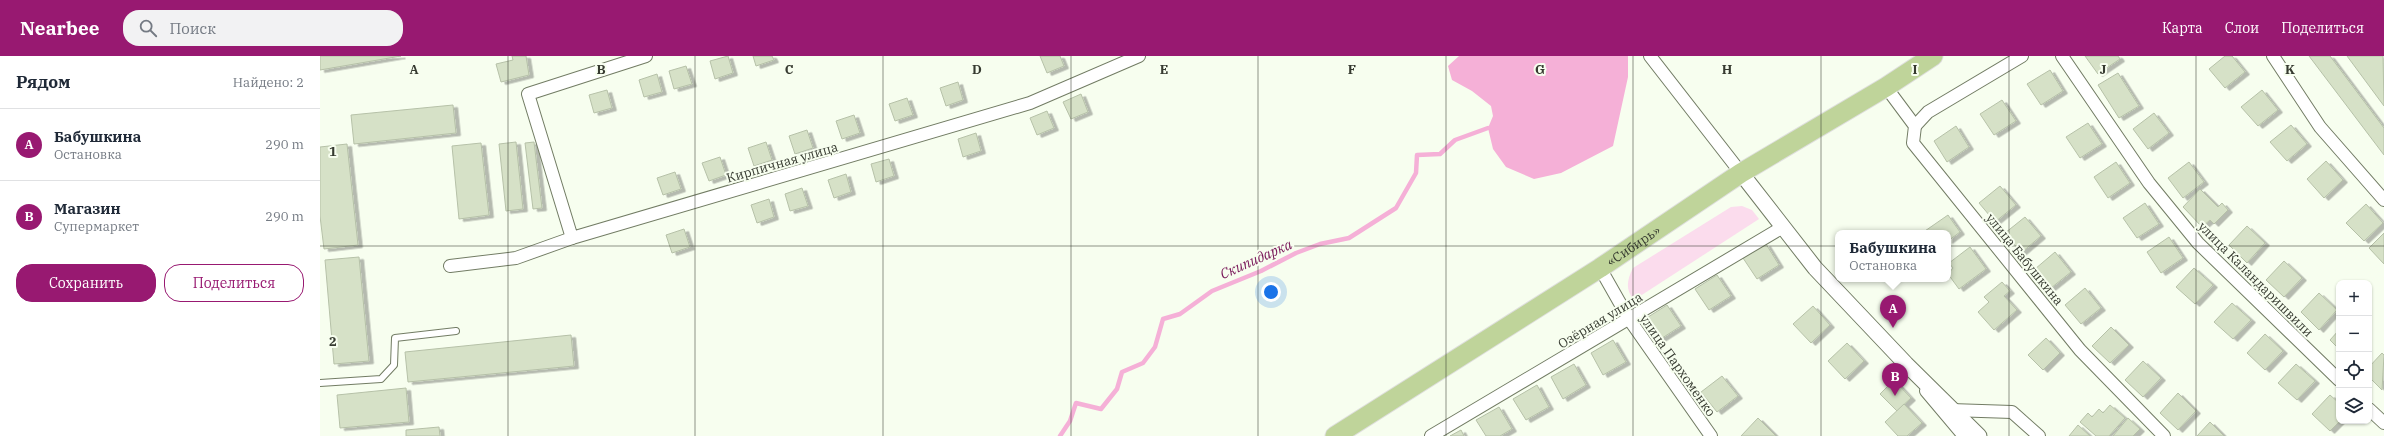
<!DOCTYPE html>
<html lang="ru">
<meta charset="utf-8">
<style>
:root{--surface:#fff;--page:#f2f2f3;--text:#1f2937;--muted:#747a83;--line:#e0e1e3;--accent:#981971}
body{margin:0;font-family:"IBM Plex Serif",serif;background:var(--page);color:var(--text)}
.controls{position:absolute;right:12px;bottom:12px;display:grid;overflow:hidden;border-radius:8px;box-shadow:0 1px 3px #0004}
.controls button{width:36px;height:36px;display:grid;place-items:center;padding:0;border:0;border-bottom:1px solid var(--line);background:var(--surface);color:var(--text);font:20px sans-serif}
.you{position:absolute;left:951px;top:236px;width:14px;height:14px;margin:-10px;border:3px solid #fff;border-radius:50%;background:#1a73e8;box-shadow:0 0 0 6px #1a73e833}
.badge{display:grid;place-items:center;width:26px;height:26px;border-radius:50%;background:var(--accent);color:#fff;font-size:13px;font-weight:700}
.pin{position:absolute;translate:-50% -33px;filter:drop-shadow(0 1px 2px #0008)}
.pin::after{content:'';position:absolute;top:21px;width:14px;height:12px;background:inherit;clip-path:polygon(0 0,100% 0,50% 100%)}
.popup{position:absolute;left:1515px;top:174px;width:116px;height:52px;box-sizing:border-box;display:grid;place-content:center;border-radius:8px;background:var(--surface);filter:drop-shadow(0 1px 3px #0005);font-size:13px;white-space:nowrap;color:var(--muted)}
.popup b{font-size:15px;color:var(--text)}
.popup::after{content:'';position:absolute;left:50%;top:100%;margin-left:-8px;border:8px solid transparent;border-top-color:var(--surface)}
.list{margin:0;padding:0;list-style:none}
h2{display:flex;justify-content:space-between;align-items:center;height:52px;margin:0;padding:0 16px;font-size:17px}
h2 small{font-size:13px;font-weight:400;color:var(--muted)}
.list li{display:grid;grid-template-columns:26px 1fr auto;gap:12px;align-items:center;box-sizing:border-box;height:72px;padding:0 16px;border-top:1px solid var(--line)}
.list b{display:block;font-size:15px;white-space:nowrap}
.list p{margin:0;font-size:13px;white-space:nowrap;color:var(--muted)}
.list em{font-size:13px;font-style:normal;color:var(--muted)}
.actions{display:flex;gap:8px;padding:12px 16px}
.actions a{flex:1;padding:9px 0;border:1px solid var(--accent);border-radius:16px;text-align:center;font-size:14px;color:var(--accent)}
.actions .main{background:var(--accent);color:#fff}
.icon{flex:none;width:22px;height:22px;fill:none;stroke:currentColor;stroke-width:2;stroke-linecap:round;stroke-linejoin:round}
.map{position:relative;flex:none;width:2064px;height:380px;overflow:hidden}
header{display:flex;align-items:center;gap:24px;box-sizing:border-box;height:56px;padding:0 20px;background:var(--accent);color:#fff}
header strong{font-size:19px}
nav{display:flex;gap:22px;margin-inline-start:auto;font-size:14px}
.search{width:280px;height:36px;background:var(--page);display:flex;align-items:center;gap:10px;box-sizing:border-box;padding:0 14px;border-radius:16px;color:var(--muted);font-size:15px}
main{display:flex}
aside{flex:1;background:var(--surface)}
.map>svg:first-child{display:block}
.green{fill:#fbdced}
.water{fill:#f5b0d7}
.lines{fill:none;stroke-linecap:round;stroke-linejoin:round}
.stream{stroke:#f5b0d7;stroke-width:4.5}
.building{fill:#d6e1c7;stroke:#b6c1a8;filter:url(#shadow)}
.service-casing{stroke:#727c64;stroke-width:8}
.minor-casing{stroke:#727c64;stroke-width:14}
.tertiary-casing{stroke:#727c64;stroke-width:17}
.primary-casing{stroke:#dfdfde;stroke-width:21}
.service{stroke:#fff;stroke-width:6}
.minor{stroke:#fff;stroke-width:12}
.tertiary{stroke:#fff;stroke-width:15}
.primary{stroke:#bfd49a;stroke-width:19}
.grid{fill:none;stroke:#363a30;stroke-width:1;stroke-opacity:0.55}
.labels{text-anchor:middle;stroke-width:4;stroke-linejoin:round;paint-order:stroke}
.street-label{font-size:13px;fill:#363a30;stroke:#f7feef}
.water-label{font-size:14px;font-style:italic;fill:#781658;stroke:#f7feef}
.grid-label{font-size:13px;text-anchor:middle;font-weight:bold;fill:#363a30;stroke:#f7feef;stroke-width:4;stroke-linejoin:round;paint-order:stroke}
</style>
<header>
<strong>Nearbee</strong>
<div class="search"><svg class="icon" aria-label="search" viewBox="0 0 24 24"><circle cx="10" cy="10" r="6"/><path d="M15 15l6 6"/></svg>Поиск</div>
<nav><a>Карта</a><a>Слои</a><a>Поделиться</a></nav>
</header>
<main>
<aside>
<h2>Рядом<small>Найдено: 2</small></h2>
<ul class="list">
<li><span class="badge">A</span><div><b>Бабушкина</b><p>Остановка</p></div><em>290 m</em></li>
<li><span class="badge">B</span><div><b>Магазин</b><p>Супермаркет</p></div><em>290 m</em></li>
</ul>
<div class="actions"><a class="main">Сохранить</a><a>Поделиться</a></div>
</aside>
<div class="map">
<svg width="2064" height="380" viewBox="0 0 2064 380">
<defs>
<filter id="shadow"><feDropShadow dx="4.5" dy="2.5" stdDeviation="0" flood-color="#0004"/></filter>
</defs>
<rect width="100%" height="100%" fill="#f7feef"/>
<!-- green -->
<path class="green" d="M1422,150L1432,154L1439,163L1314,244C1305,233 1307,224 1313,212L1411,151Z"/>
<!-- water -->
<path class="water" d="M1139,0H1308V21L1293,90L1241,117L1214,123L1186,111L1173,93L1168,72L1173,60L1171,50L1152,35L1132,24L1128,10Z"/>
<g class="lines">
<!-- stream -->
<path class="stream" d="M740,380L750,365L756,347L781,353L797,333L802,316L823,307L835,291L843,263L860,258L892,235L941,215L976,197L1000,188L1029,182L1076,152L1096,117L1097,99L1120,98L1135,84L1168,72"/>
</g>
<!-- building -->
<g class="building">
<path d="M0,0H81L0,14Z"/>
<path d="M192,0H206L209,19L181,26L176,8L193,4Z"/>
<path d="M408,0L413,17L395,23L390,5Z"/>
<path d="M433,0H452L454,4L436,10Z"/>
<path d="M720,0H740L744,10L727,17Z"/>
<path d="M1765,0H1798L1800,3L1778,18Z"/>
<path d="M1905,0H1912L1925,16L1905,32L1889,13Z"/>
<path d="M1989,0H2010L2064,72V99Z"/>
<path d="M2027,0H2063L2064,50Z"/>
<path d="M366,10L372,28L354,33L349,15Z"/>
<path d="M1730,14L1743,35L1721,49L1707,28Z"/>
<path d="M1798,17L1819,50L1799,62L1778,29Z"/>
<path d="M337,18L342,36L324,41L319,24Z"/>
<path d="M638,26L643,44L626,50L620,32Z"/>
<path d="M287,34L292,52L274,57L269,39Z"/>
<path d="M1942,34L1958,54L1938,70L1921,51Z"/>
<path d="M761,38L768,56L751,63L743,46Z"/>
<path d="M587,42L593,59L575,65L569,48Z"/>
<path d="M1682,44L1696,65L1674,79L1660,58Z"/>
<path d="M133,49L136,77L34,88L31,59Z"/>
<path d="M727,55L734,72L717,79L710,62Z"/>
<path d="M1834,57L1849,77L1828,93L1813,73Z"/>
<path d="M534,59L540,77L522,83L516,65Z"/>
<path d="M1768,67L1782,88L1760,102L1746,81Z"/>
<path d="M1971,69L1987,88L1967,105L1950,86Z"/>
<path d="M1636,70L1649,91L1627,106L1614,85Z"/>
<path d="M487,74L493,92L475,98L469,80Z"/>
<path d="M656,77L661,95L643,101L638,83Z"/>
<path d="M196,86L203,153L186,155L179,88Z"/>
<path d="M214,86L222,152L213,153L205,87Z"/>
<path d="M446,86L452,104L434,110L428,92Z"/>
<path d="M161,87L169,159L139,163L132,90Z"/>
<path d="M27,88L38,189L4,193L0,160V91Z"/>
<path d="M400,101L406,119L389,125L382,107Z"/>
<path d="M569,103L574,120L556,126L551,108Z"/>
<path d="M2006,105L2023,124L2004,142L1987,123Z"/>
<path d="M1796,106L1810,127L1788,142L1774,121Z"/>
<path d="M1869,106L1884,126L1863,142L1848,122Z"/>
<path d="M355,116L361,133L343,139L337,122Z"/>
<path d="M526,118L531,136L514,142L508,124Z"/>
<path d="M1680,130L1696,149L1675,166L1659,147Z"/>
<path d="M482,132L488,150L470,155L465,138Z"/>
<path d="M1880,133L1898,151L1902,147L1908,154L1894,168L1890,164L1882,171L1863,151Z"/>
<path d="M449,143L454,161L437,167L431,149Z"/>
<path d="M1825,147L1839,168L1817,182L1803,162Z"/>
<path d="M2046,148L2063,167L2044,185L2026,167Z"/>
<path d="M1628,159L1640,176L1628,185V177H1602Z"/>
<path d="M1705,161L1721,180L1701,197L1685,177Z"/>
<path d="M1927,170L1945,187L1927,207L1909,189Z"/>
<path d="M364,173L370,191L352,197L346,179Z"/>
<path d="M2064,177V208L2049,192Z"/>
<path d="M1849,181L1863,202L1841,217L1827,196Z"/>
<path d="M1446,188L1459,209L1437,223L1423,202Z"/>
<path d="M1650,191L1666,213L1639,233L1628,218L1633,212L1629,207Z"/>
<path d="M1735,196L1751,216L1731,232L1715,213Z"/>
<path d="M39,201L49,305L14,308L5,204Z"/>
<path d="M1964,205L1982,222L1964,241L1946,224Z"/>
<path d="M1874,212L1893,229L1875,248L1856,231Z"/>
<path d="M1397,219L1411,240L1389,254L1375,233Z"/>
<path d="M1682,226L1690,235L1684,240L1697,254L1674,274L1658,256L1669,246L1664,241Z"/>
<path d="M1765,232L1781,252L1761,268L1745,249Z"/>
<path d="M1999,237L2017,254L1999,274L1981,256Z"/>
<path d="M1912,247L1931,264L1913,283L1894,266Z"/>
<path d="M1347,249L1361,270L1339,284L1325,263Z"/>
<path d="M1493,250L1510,269L1491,287L1473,268Z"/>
<path d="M1791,271L1809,289L1790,307L1772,290Z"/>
<path d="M2019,274V293L2010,284Z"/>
<path d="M1945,278L1963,295L1945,314L1927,297Z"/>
<path d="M251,279L254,310L88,326L85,296Z"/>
<path d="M1726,282L1740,297L1723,314L1708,299Z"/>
<path d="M1293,284L1306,306L1283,319L1271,297Z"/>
<path d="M1527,287L1544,305L1525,323L1508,305Z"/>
<path d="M2062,297L2064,299L2062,334L2049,321V311Z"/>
<path d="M1823,305L1841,322L1823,341L1805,324Z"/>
<path d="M1254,308L1266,329L1243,343L1231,321Z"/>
<path d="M1976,308L1995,325L1977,344L1958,327Z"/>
<path d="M1402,320L1418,340L1397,356L1381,336Z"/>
<path d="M1574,324L1591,342L1577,355L1560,338Z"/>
<path d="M1217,329L1229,351L1206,364L1193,343Z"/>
<path d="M86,332L89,366L20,372L17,339Z"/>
<path d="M1858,337L1876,355L1858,374L1840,357Z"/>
<path d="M2010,339L2019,347L2020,365L2010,375L1992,358Z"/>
<path d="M1584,348L1602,367L1587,380H1578L1565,366Z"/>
<path d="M1790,349L1805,362L1789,380H1776L1760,366L1768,357L1772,361L1779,353L1783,357Z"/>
<path d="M1179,351L1192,373L1180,380H1166L1156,364Z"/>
<path d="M1438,362L1456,380H1421Z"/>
<path d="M1808,362L1820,373L1813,380H1793Z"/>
<path d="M1890,366L1904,380H1877Z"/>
<path d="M1758,369L1770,380H1749Z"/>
<path d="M119,371L120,380H86V374Z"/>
<path d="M1141,374L1144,380H1130Z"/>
</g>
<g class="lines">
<!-- service casing -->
<g class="service-casing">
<path id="service" d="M0,327L61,323L74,309L75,282L136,275"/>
</g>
<!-- minor casing -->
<g class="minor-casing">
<g id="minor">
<path d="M326,0L208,38L252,182L710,47L819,0"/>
<path d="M1330,0L1421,117"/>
<path d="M1742,0L1829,127L1878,187L2019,324"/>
<path d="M1953,0L2000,71L2064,144"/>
<path d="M1566,31L1595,70L1593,87L1760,294L1844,380"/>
<path d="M1595,70L1608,56L1702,0"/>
<path d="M130,210L196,202L252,182"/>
<path d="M1280,212L1309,263L1391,380"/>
<path d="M1606,335L1644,380"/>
<path d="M2049,353L2064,367"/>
<path d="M1631,354L1692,356L1719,380"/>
<path d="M1111,380L1463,171"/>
</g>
</g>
<!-- tertiary casing -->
<g class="tertiary-casing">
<path id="tertiary" d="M1421,117L1495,212L1586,308L1659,380"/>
</g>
<!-- primary casing -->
<g class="primary-casing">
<g id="primary">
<path id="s1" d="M1015,380L1280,212L1421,117L1566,31L1613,0"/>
</g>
</g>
<!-- service -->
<use href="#service" class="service"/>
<!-- minor -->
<use href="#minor" class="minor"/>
<!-- tertiary -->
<use href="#tertiary" class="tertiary"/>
<!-- primary -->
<use href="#primary" class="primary"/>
</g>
<!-- grid -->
<path class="grid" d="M188,0V380M375,0V380M563,0V380M751,0V380M938,0V380M1126,0V380M1313,0V380M1501,0V380M1689,0V380M1876,0V380M0,190H2064"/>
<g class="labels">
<!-- street labels -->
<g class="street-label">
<text transform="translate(462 106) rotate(-16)" y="5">Кирпичная улица</text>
<text dy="5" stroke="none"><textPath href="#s1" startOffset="354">«Сибирь»</textPath></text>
<text transform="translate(1705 203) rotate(51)" y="5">улица Бабушкина</text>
<text transform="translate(1936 223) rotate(45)" y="5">улица Каландаришвили</text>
<text transform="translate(1280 264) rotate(-31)" y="5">Озёрная улица</text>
<text transform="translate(1358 309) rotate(55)" y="5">улица Пархоменко</text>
</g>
<!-- water labels -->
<g class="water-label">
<text transform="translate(936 203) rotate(-24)" y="5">Скипидарка</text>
</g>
</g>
<g class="grid-label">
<text x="94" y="18">A</text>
<text x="281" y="18">B</text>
<text x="469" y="18">C</text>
<text x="657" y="18">D</text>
<text x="844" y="18">E</text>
<text x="1032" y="18">F</text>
<text x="1220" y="18">G</text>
<text x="1407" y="18">H</text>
<text x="1595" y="18">I</text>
<text x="1783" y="18">J</text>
<text x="1970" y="18">K</text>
<text x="13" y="100">1</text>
<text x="13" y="290">2</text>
</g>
</svg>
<div class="controls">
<button>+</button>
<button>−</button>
<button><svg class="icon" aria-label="locate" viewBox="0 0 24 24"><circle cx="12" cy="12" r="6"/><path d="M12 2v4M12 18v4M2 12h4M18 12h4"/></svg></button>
<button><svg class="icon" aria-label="layers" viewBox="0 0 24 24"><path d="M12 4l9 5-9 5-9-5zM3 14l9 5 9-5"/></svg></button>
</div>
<div class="you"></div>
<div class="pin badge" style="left:1573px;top:272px">A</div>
<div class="popup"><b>Бабушкина</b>Остановка</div>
<div class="pin badge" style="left:1575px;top:340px">B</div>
</div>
</main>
